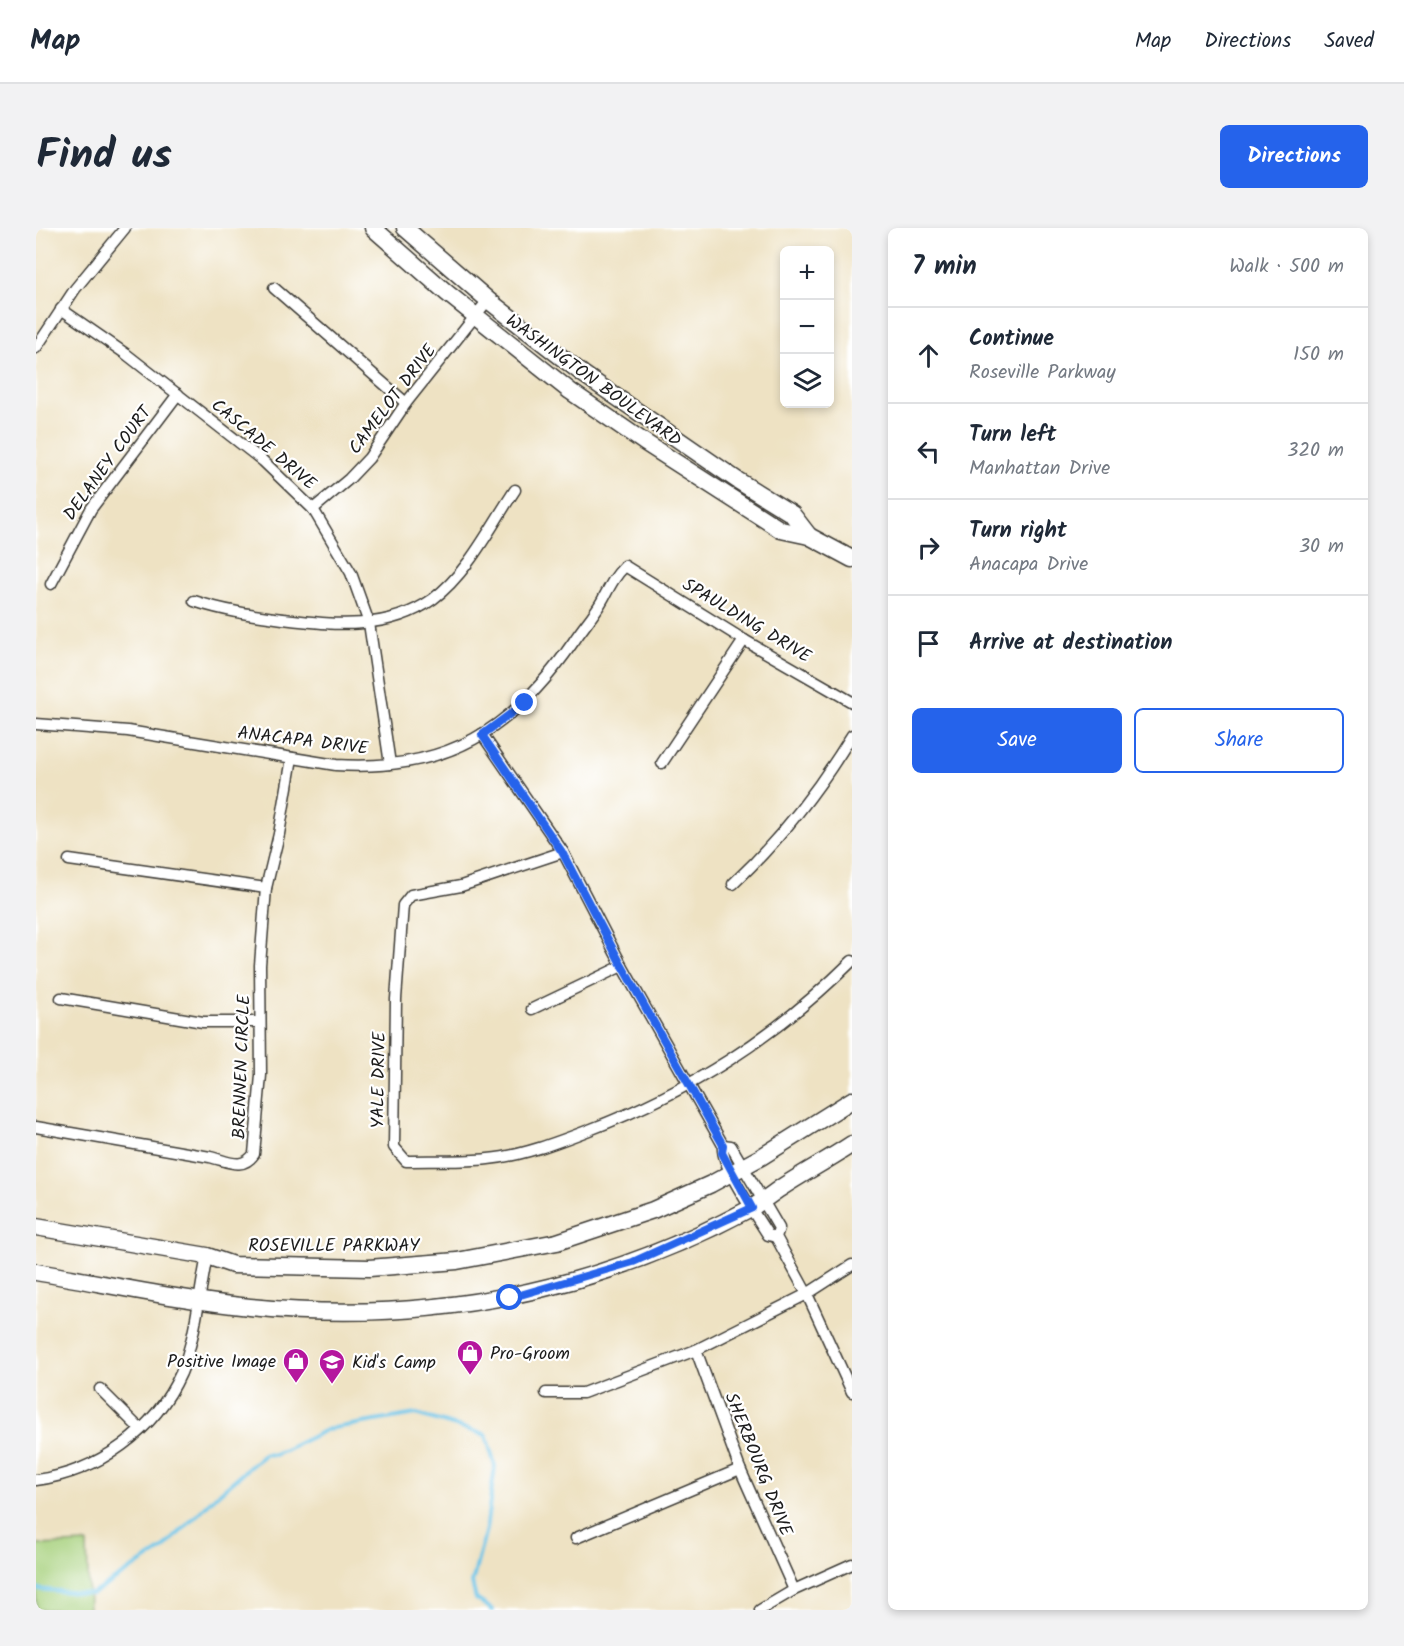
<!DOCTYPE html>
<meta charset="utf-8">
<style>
:root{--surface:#fff;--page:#f2f2f3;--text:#1f2937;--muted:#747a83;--line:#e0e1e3;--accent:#2563eb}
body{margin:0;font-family:Kalam,sans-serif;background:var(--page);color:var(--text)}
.controls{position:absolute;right:18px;top:18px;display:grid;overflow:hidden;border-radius:9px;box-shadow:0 3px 9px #0003}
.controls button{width:54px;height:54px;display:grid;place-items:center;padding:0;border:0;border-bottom:2px solid var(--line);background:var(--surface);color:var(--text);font:30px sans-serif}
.stop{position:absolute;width:18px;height:18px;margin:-14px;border:4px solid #2563eb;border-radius:50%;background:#fff}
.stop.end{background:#2563eb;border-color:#fff;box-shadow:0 2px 6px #0008}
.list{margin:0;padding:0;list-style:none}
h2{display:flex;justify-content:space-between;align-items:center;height:78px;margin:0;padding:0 24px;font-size:26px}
h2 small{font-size:20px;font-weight:400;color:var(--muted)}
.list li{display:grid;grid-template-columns:39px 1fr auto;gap:18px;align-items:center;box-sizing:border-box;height:96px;padding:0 24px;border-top:2px solid var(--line)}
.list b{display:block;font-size:22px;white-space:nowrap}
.list p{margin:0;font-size:20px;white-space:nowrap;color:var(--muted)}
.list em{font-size:20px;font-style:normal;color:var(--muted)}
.actions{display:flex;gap:12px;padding:18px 24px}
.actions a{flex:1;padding:14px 0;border:2px solid var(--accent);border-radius:9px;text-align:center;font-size:21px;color:var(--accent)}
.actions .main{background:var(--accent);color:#fff}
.icon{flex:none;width:33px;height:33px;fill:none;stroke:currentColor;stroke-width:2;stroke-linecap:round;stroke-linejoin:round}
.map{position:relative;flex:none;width:816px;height:1382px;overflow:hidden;border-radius:9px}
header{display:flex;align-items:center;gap:36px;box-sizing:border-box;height:84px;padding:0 30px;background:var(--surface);border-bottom:2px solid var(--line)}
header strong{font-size:28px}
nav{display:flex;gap:33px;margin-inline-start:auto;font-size:21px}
.intro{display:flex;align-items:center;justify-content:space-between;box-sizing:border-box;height:144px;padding:0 36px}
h1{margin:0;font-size:42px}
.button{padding:15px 27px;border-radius:9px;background:var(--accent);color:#fff;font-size:21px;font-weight:700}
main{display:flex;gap:36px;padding:0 36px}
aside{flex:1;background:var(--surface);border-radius:9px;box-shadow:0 3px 9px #0003}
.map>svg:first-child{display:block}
.green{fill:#a6d07c;stroke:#61764c;stroke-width:1.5}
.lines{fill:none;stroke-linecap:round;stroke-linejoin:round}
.stream{stroke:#6ac4e8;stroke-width:4}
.minor-casing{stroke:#3c3a35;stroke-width:13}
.secondary-casing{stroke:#3c3a35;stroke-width:19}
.minor{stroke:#fff;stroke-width:10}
.secondary{stroke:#fff;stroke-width:16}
.route{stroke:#2563eb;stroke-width:8}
.labels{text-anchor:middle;stroke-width:4.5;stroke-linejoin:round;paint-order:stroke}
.street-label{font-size:18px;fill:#1c1c1c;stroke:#fff}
.poi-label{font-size:18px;fill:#1c1c1c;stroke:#fff;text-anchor:start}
</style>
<header>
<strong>Map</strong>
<nav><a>Map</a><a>Directions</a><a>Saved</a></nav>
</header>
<div class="intro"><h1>Find us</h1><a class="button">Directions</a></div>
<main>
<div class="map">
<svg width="816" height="1382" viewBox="0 0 816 1382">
<rect width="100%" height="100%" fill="#fff"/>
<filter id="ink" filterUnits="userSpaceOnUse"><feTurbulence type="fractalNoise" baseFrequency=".0167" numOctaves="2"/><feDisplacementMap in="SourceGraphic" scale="12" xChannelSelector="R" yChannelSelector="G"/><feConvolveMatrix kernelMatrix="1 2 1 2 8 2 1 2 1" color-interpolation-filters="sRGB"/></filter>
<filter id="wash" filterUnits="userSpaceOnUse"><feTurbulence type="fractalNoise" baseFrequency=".008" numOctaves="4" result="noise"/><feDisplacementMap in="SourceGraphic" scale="24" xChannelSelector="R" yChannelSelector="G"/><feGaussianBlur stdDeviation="1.35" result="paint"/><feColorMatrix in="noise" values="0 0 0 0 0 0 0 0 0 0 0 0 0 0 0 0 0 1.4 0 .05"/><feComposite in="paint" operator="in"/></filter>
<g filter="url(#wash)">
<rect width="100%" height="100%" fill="#eee2c3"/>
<!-- green -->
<path class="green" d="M51,1315L53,1382H0V1317Z"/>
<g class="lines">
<!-- stream -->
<path class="stream" d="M0,1361L56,1366L127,1321L181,1267L229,1226L239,1227L292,1201L380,1186L450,1207L459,1238L450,1301L436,1355L440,1371L457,1382"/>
</g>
</g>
<g filter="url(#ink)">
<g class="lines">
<!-- minor casing -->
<g class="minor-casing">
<g id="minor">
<path d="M238,60L370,175"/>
<path d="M25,81L90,126L227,233L277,281L315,345L333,395L354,536"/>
<path d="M0,120L39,61L89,0"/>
<path d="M277,281L313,251L333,230L370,175L452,72"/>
<path d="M15,356L55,281L142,166"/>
<path d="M158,373C188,383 217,387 247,391C299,397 352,403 397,371C432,345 455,298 479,262"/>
<path d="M0,496L92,503L300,537C411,544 477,502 538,413C547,399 559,386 567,371C574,358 578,349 589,338L708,412L816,474"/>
<path d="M446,506L527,624L586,738L687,917C684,938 720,987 732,1007L740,1009"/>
<path d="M626,535L708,412"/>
<path d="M527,624L425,658L375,667L367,677L360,771L358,919L370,933C397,932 425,934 452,931C486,928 522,914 553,902C655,863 738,810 816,733"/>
<path d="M33,632L230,660"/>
<path d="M697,656C745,611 782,563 816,507"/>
<path d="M25,770L167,794H224"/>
<path d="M496,781L586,738"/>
<path d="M0,899L174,929C192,933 206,943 218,926L225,847L224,737L230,660L243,606L256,530"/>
<path d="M687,917L695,918L743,1000L740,1009L771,1066L816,1164"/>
<path d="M660,1122L704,1241L758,1362"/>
<path d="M64,1161L104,1201"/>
<path d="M510,1165H547L660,1122L771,1066L816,1037"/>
<path d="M0,1252C62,1244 119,1203 145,1145C160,1109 163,1066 171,1028"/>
<path d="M540,1310L704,1241"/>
<path d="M724,1382L758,1362L816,1336"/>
</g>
</g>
<!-- secondary casing -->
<g class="secondary-casing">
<g id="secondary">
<path d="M337,0L411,65L534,163L608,214L745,302L773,308L816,331"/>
<path d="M369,0L452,72L547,146L701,252L756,286L773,308"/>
<path d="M0,999L171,1028L197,1037L333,1040L421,1033L521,1014L617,982L675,956L725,929L816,872"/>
<path d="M0,1044C71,1056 143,1072 214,1079C390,1097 557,1065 713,981C723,976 733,968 743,961C767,945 792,932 816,916"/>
</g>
</g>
<!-- minor -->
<use href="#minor" class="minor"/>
<!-- secondary -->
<use href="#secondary" class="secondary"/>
</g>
</g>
<g class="lines" filter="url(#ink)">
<!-- route -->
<path class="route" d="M474,1070L597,1034L716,980L686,925L687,917L586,738L526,624L446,507L489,475"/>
</g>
<!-- icons -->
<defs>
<g id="shop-pin" transform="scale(1.35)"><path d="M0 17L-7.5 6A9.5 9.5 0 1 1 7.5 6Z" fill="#b5179e" stroke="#fff"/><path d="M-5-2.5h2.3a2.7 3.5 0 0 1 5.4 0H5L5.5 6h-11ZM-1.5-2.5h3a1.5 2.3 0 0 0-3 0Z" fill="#fff"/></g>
<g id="school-pin" transform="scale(1.35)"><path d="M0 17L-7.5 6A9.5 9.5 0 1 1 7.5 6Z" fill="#b5179e" stroke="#fff"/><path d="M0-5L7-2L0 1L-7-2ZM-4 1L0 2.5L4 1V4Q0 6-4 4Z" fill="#fff"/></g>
</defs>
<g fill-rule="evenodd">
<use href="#shop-pin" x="434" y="1125"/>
<use href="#shop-pin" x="260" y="1133"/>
<use href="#school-pin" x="296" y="1134"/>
</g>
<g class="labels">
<!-- street labels -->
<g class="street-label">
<text transform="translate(558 152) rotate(36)" y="6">WASHINGTON BOULEVARD</text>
<text transform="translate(356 171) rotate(-53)" y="6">CAMELOT DRIVE</text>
<text transform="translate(228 216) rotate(40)" y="6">CASCADE DRIVE</text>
<text transform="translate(71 235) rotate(-54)" y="6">DELANEY COURT</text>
<text transform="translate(711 392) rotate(31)" y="6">SPAULDING DRIVE</text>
<text transform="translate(267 512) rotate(7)" y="6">ANACAPA DRIVE</text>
<text transform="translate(205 839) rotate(-88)" y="6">BRENNEN CIRCLE</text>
<text transform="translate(342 852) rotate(-89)" y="6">YALE DRIVE</text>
<text x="298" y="1023">ROSEVILLE PARKWAY</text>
<text transform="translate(723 1236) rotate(68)" y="6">SHERBOURG DRIVE</text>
</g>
<!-- poi labels -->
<g class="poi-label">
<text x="454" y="1131">Pro-Groom</text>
<text x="240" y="1139" text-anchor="end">Positive Image</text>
<text x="316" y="1140">Kid's Camp</text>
</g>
</g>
</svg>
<div class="controls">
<button>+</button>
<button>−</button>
<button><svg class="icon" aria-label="layers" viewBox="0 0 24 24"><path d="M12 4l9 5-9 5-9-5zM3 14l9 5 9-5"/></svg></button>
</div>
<div class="stop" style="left:474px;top:1070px"></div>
<div class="stop end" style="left:489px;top:475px"></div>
</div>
<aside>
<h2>7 min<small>Walk · 500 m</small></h2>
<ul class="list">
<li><svg class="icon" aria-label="ahead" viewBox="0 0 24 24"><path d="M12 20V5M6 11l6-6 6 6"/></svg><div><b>Continue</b><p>Roseville Parkway</p></div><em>150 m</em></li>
<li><svg class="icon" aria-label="left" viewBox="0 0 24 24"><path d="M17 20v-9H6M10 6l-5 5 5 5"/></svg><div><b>Turn left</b><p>Manhattan Drive</p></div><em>320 m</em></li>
<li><svg class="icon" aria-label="right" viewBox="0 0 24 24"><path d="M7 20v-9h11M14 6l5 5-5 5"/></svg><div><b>Turn right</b><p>Anacapa Drive</p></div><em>30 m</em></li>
<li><svg class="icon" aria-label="arrive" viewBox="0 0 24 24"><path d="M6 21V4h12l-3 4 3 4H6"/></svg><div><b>Arrive at destination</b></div></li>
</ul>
<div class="actions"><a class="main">Save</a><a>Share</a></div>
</aside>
</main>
